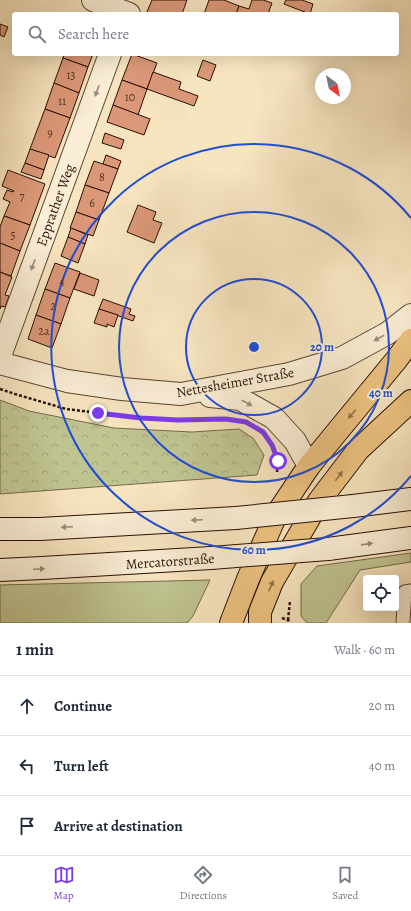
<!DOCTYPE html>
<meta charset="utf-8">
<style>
:root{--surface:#fff;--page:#f6f6f7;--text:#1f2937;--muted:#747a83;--line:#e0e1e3;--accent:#7c3aed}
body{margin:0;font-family:Alegreya,serif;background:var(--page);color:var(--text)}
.controls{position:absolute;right:12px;bottom:12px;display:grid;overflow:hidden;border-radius:4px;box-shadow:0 4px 16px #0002}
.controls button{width:36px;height:36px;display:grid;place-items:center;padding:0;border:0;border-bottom:1px solid var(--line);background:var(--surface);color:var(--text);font:20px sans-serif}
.compass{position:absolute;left:315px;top:68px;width:36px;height:36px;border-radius:50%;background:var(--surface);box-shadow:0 4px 16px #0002;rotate:147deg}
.stop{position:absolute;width:12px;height:12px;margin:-9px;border:3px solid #7c3aed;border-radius:50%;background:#fff}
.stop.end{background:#7c3aed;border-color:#fff;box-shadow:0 1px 4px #0008}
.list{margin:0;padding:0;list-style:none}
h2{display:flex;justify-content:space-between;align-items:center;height:52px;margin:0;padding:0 16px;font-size:17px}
h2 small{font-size:13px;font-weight:400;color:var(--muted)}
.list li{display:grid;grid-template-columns:26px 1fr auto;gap:12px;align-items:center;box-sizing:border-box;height:60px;padding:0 16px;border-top:1px solid var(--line)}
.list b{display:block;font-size:15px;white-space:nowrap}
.list em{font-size:13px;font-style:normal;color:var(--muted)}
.icon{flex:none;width:22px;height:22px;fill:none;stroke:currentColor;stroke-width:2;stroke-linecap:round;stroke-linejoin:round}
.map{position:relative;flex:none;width:411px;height:623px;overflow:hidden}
.search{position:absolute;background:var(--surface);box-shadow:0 4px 16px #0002;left:12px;right:12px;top:12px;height:44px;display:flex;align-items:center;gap:10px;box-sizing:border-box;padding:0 14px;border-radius:4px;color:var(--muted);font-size:15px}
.sheet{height:232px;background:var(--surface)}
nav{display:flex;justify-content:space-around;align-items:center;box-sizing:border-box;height:56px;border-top:1px solid var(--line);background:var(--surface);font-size:11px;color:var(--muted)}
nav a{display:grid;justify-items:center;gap:2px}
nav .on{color:var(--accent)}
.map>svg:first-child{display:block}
.green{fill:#bfc491;stroke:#746a4a}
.forest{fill:url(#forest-crowns);stroke:#746a4a}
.building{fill:#db9878;stroke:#290f03}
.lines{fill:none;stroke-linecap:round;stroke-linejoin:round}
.lane-casing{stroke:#5c4432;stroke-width:15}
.street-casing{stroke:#5c4432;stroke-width:24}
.secondary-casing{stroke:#290f03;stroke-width:24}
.highway-casing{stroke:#290f03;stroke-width:24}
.path{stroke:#290f03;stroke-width:2.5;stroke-dasharray:3 2;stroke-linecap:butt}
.lane{stroke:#faeed6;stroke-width:13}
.street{stroke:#faeed6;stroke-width:22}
.secondary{stroke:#faeed6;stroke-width:22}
.highway{stroke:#ecc280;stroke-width:22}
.secondary-bridge-casing{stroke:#290f03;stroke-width:24;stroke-linecap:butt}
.secondary-bridge{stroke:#faeed6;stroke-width:22}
.oneway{fill:#9c8a77}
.oneway2{fill:#947148}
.route{stroke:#7c3aed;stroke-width:5}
.ring{fill:none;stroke:#1d4ed8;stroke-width:2}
.labels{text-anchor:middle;stroke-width:4;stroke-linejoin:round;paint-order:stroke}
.number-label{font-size:12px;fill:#563120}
.street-label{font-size:14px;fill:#290f03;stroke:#faeed6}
.centre{fill:#1d4ed8;stroke:#faeed6;stroke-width:2}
.ring-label{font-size:12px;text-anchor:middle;font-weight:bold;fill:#1d4ed8;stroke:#faeed6;stroke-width:4;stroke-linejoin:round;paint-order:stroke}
</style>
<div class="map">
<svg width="411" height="623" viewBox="0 0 411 623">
<defs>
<pattern id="forest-crowns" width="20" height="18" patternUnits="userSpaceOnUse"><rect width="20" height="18" fill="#bfc491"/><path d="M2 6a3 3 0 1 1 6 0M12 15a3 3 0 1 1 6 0" fill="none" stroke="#a4a77b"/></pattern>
</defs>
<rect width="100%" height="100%" fill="#f7e5c0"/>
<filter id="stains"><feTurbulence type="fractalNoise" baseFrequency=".005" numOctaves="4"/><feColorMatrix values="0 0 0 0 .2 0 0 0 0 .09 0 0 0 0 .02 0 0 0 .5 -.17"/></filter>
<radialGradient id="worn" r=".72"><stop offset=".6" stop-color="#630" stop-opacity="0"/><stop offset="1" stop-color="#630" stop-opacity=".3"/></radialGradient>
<!-- green -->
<g class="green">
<path d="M411,553V562L360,570L326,623H307L301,616V584L317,566Z"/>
<path d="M210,580L193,616L187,623H0V585Z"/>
</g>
<!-- forest -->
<path class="forest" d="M0,400L29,411L114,428L192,432L239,429L253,438L264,455L257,475L0,494Z"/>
<!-- building -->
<g class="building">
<path d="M152,0H187L182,14H146Z"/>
<path d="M209,0H224L239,6L236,14H204Z"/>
<path d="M252,0H263L272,3L268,14H236L239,6L249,9Z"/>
<path d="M286,0H302L313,4L310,14L284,4Z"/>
<path d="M0,24L8,27L4,37L0,35Z"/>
<path d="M64,54H93L88,67L63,58Z"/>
<path d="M132,54L157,63L147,89L122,80Z"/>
<path d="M63,58L88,67L79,93L54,83Z"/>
<path d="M203,60L216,65L210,81L197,76Z"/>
<path d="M153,72L181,82L179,89L198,96L194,106L147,89Z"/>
<path d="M122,80L147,89L138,115L113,105Z"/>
<path d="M54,83L79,93L70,118L45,109Z"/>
<path d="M113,105L150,119L144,135L107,122Z"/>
<path d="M45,109L70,118L55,158L30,149Z"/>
<path d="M105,133L124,140L121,149L102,143Z"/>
<path d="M30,149L49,155L44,170L25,163Z"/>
<path d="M106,155L121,161L118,169L103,164Z"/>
<path d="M94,161L118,169L109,193L85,185Z"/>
<path d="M25,163L44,170L41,179L21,172Z"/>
<path d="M8,170L45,184L30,225L4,216L10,202L3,199L7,190L13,192L14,191L2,186Z"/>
<path d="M85,185L109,193L99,220L76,212Z"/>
<path d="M138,205L156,212L153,220L162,223L154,243L127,232Z"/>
<path d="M76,212L99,220L93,236L70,228Z"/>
<path d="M4,216L30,225L20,251L0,243V227Z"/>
<path d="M71,228L88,235L85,244L68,237Z"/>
<path d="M68,237L85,244L78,263L61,256Z"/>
<path d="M0,243L20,251L11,276L0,272Z"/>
<path d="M55,263L80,272L70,298L45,289Z"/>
<path d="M0,272L12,277L5,295L9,296L5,307L1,306L0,309Z"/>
<path d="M80,273L99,280L94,296L74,289Z"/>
<path d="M45,289L70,298L61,324L36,315Z"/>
<path d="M103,299L131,309L129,314L135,316L133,321L99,309Z"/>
<path d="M99,309L118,315L114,327L107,324V327L94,323Z"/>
<path d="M36,315L61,324L52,348L28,339Z"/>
</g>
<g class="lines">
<!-- lane casing -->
<g class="lane-casing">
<path id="lane" d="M403,621L405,592L411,591"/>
</g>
<!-- street casing -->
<g class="street-casing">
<g id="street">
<path d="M93,0L129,14"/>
<path d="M0,356L110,54"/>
<path d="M0,363L67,381L122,389L181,394L289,374L342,358L388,333L411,315"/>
<path d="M210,396L240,399L274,418L295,441L309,466"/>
</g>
</g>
<!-- secondary casing -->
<g class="secondary-casing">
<g id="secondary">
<path d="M353,506L411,499"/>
<path d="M0,529H40L236,518"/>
<path d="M328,549L411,538"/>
<path d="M0,570L42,568L211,558"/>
</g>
</g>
<!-- highway casing -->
<g class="highway-casing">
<g id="highway">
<path d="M231,623L248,579L275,517L309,466L397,359L411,340"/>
<path d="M260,623V612L272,582L319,501L358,450L411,401"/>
</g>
</g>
<!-- path -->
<g class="path">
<path d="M0,389L15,394L66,409L141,418L178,420L206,419"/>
<path d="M277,472L278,461V459"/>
<path d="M282,618L288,620L290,623"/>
<path d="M288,620L290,601"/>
</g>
<!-- lane -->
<use href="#lane" class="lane"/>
<!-- street -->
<use href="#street" class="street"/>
<!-- secondary -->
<use href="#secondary" class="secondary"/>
<!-- highway -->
<use href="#highway" class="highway"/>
<!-- secondary-bridge casing -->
<g class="secondary-bridge-casing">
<g id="secondary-bridge">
<path d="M236,518L353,506"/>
<path d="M211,558L328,549"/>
</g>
</g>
<!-- secondary-bridge -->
<use href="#secondary-bridge" class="secondary-bridge"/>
</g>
<!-- one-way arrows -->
<defs><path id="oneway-solid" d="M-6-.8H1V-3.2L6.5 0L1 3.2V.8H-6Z"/></defs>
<g class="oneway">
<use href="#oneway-solid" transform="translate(97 91) rotate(110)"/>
<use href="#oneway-solid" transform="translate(33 265) rotate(110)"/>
<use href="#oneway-solid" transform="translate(379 338) rotate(151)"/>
<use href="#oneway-solid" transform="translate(247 403) rotate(29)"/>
<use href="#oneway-solid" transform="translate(197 520) rotate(177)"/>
<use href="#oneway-solid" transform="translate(67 527) rotate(177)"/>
<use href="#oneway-solid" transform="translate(367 544) rotate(-8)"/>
<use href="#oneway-solid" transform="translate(39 569) rotate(-2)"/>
</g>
<g class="oneway2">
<use href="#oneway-solid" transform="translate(352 414) rotate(130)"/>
<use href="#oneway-solid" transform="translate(339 476) rotate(-53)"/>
<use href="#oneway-solid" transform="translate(271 586) rotate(-67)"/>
</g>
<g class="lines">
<!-- route -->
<path class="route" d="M98,413L141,418L178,420L226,419L246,422L263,432L272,445L278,461"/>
</g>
<!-- distance rings -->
<g class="ring">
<circle cx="254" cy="347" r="68"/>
<circle cx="254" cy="347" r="135"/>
<path d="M411 476A203 203 0 1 1 411 218"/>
</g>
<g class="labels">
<!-- number labels -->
<g class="number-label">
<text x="71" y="79">13</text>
<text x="130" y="101">10</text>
<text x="62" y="105">11</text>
<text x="50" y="137">9</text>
<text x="102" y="181">8</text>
<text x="22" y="200">7</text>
<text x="92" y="207">6</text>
<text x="13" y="239">5</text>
<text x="62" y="285">4</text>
<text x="53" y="310">2</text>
<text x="44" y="335">2a</text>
</g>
<!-- street labels -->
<g class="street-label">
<text transform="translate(55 205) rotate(-70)" y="5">Epprather Weg</text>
<text transform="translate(235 382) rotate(-10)" y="5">Nettesheimer Straße</text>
<text transform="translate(170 561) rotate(-4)" y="5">Mercatorstraße</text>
</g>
</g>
<circle cx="254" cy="347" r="6" class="centre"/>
<g class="ring-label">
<text x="322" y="351">20 m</text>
<text x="381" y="397">40 m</text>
<text x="254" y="554">60 m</text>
</g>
<rect width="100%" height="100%" filter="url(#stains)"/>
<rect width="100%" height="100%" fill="url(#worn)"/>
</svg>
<div class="controls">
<button><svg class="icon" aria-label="locate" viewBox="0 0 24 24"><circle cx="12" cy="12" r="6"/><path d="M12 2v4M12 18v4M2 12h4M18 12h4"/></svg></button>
</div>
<svg class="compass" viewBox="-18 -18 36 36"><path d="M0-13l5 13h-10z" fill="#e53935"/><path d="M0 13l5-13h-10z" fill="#747a83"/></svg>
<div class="stop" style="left:278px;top:461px"></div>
<div class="stop end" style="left:98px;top:413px"></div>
<div class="search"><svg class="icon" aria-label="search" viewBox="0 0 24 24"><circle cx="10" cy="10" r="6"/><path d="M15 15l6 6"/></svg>Search here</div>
</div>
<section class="sheet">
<h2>1 min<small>Walk · 60 m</small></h2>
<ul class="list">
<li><svg class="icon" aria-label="ahead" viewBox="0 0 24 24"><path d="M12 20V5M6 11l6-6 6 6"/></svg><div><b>Continue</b></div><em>20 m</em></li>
<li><svg class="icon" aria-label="left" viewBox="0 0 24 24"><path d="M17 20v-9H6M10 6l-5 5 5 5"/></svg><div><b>Turn left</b></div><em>40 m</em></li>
<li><svg class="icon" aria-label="arrive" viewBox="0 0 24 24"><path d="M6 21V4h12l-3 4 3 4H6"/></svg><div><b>Arrive at destination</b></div></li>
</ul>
</section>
<nav>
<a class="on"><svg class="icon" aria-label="map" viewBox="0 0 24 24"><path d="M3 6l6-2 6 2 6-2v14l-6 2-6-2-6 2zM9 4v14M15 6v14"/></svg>Map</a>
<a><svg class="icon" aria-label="directions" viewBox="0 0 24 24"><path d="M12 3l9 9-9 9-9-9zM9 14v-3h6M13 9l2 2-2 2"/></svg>Directions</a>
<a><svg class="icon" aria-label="saved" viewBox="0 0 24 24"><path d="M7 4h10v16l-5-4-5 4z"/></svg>Saved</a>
</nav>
